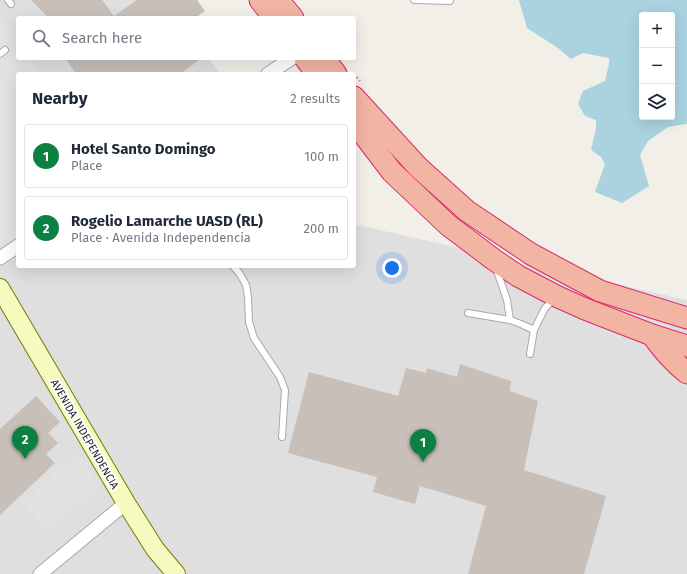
<!DOCTYPE html>
<meta charset="utf-8">
<style>
:root{--surface:#fff;--page:#f2f2f3;--text:#1f2937;--muted:#747a83;--line:#e0e1e3;--accent:#0b8043}
body{margin:0;font-family:"Fira Sans",sans-serif;background:var(--page);color:var(--text)}
.controls{position:absolute;right:12px;top:12px;display:grid;overflow:hidden;border-radius:4px;box-shadow:0 4px 16px #0002}
.controls button{width:36px;height:36px;display:grid;place-items:center;padding:0;border:0;border-bottom:1px solid var(--line);background:var(--surface);color:var(--text);font:20px sans-serif}
.you{position:absolute;left:392px;top:268px;width:14px;height:14px;margin:-10px;border:3px solid #fff;border-radius:50%;background:#1a73e8;box-shadow:0 0 0 6px #1a73e833}
.badge{display:grid;place-items:center;width:26px;height:26px;border-radius:50%;background:var(--accent);color:#fff;font-size:13px;font-weight:700}
.pin{position:absolute;translate:-50% -33px;filter:drop-shadow(0 1px 2px #0008)}
.pin::after{content:'';position:absolute;top:21px;width:14px;height:12px;background:inherit;clip-path:polygon(0 0,100% 0,50% 100%)}
.list{margin:0;padding:0;list-style:none}
h2{display:flex;justify-content:space-between;align-items:center;height:52px;margin:0;padding:0 16px;font-size:17px}
h2 small{font-size:13px;font-weight:400;color:var(--muted)}
.list li{display:grid;grid-template-columns:26px 1fr auto;gap:12px;align-items:center;box-sizing:border-box;height:64px;margin:0 8px 8px;padding:0 8px;border:1px solid var(--line);border-radius:4px}
.list b{display:block;font-size:15px;white-space:nowrap}
.list p{margin:0;font-size:13px;white-space:nowrap;color:var(--muted)}
.list em{font-size:13px;font-style:normal;color:var(--muted)}
.icon{flex:none;width:22px;height:22px;fill:none;stroke:currentColor;stroke-width:2;stroke-linecap:round;stroke-linejoin:round}
.map{position:relative;flex:none;width:687px;height:574px;overflow:hidden}
.search{position:absolute;background:var(--surface);box-shadow:0 4px 16px #0002;left:16px;top:16px;width:340px;height:44px;display:flex;align-items:center;gap:10px;box-sizing:border-box;padding:0 14px;border-radius:4px;color:var(--muted);font-size:15px}
.panel{position:absolute;background:var(--surface);box-shadow:0 4px 16px #0002;left:16px;top:72px;width:340px;height:196px;border-radius:4px}
.map>svg:first-child{display:block}
.residential{fill:#e0dfdf}
.parking{fill:#e2e2e2}
.water{fill:#aad3df;fill-rule:evenodd}
.building{fill:#c7bfb8}
.lines{fill:none;stroke-linecap:round;stroke-linejoin:round}
.service-casing{stroke:#a9a9a9;stroke-width:8}
.minor-casing{stroke:#a9a9a9;stroke-width:15}
.secondary-casing{stroke:#707d05;stroke-width:20}
.trunk-casing{stroke:#dc2a67;stroke-width:23}
.path{stroke:#fa8072;stroke-width:2.5;stroke-dasharray:2 2;stroke-linecap:butt}
.service{stroke:#fff;stroke-width:6}
.minor{stroke:#fff;stroke-width:13}
.secondary{stroke:#f7fabf;stroke-width:18}
.trunk{stroke:#f2b4a3;stroke-width:21}
.labels{text-anchor:middle;stroke-width:4;stroke-linejoin:round;paint-order:stroke}
.street-label{font-size:11px;fill:#222;stroke:#fff}
</style>
<div class="map">
<svg width="687" height="574" viewBox="0 0 687 574">
<rect width="100%" height="100%" fill="#f2efe9"/>
<!-- residential -->
<path class="residential" d="M0,0H162L176,18H18V58H208L220,74H18V266H354V224L687,300V574H0Z"/>
<!-- parking -->
<g class="parking">
<path d="M0,15L18,41V58H29L40,74H18V235L0,247Z"/>
<path d="M78,452L97,487L49,532L23,504Z"/>
</g>
<!-- water -->
<path class="water" d="M519,0H687V124H686L668,127L648,141L640,155L649,186L622,203L595,192L605,164L601,157L591,150L596,128V120L585,116L578,104L583,91L605,81L609,64V58L583,53L571,59L558,48L527,28ZM642,15H672V117H642Z"/>
<!-- building -->
<g class="building">
<path d="M31,0H102L114,16L137,0H197L205,11L195,18H49Z"/>
<path d="M65,58H202L180,74H76Z"/>
<path d="M460,364L511,381L510,391L538,401L524,470L606,496L584,574H468L486,506L420,486L415,504L373,492L377,477L288,453L309,372L398,396L406,368L426,373L427,368L457,377Z"/>
<path d="M36,396L60,422L48,433L58,443L46,454L55,463L0,515V429Z"/>
</g>
<g class="lines">
<!-- service casing -->
<g class="service-casing">
<g id="service">
<path d="M8,0L11,4"/>
<path d="M414,0L450,1"/>
<path d="M0,54L5,50"/>
<path d="M233,266L240,274L246,285L248,297L249,322L254,338L280,377L285,390L282,437"/>
<path d="M496,268L507,300L510,320L521,324L534,330L545,308L554,299"/>
<path d="M468,313L510,320"/>
<path d="M530,354L534,330"/>
</g>
</g>
<!-- minor casing -->
<g class="minor-casing">
<g id="minor">
<path d="M268,74L292,58"/>
<path d="M0,258L18,246"/>
<path d="M40,574L126,503"/>
</g>
</g>
<!-- secondary casing -->
<g class="secondary-casing">
<path id="secondary" d="M0,288L126,503L155,549L176,574"/>
</g>
<!-- trunk casing -->
<g class="trunk-casing">
<g id="trunk">
<path d="M260,0L274,18"/>
<path d="M278,0L293,18"/>
<path d="M305,58L317,74"/>
<path d="M324,58L336,74"/>
<path d="M354,97L418,167L467,211L531,254L600,291L687,318"/>
<path d="M354,122L392,172L448,225L493,259L518,276L556,296L585,309L652,335L687,346"/>
<path d="M652,335C662,349 673,362 687,373"/>
</g>
</g>
<!-- path -->
<path class="path" d="M354,74L360,81"/>
<!-- service -->
<use href="#service" class="service"/>
<!-- minor -->
<use href="#minor" class="minor"/>
<!-- secondary -->
<use href="#secondary" class="secondary"/>
<!-- trunk -->
<use href="#trunk" class="trunk"/>
</g>
<g class="labels">
<!-- street labels -->
<g class="street-label">
<text transform="translate(85 434) rotate(60)" y="4">AVENIDA INDEPENDENCIA</text>
</g>
</g>
</svg>
<div class="controls">
<button>+</button>
<button>−</button>
<button><svg class="icon" aria-label="layers" viewBox="0 0 24 24"><path d="M12 4l9 5-9 5-9-5zM3 14l9 5 9-5"/></svg></button>
</div>
<div class="you"></div>
<div class="pin badge" style="left:423px;top:462px">1</div>
<div class="pin badge" style="left:25px;top:459px">2</div>
<div class="search"><svg class="icon" aria-label="search" viewBox="0 0 24 24"><circle cx="10" cy="10" r="6"/><path d="M15 15l6 6"/></svg>Search here</div>
<section class="panel">
<h2>Nearby<small>2 results</small></h2>
<ul class="list">
<li><span class="badge">1</span><div><b>Hotel Santo Domingo</b><p>Place</p></div><em>100 m</em></li>
<li><span class="badge">2</span><div><b>Rogelio Lamarche UASD (RL)</b><p>Place · Avenida Independencia</p></div><em>200 m</em></li>
</ul>
</section>
</div>
